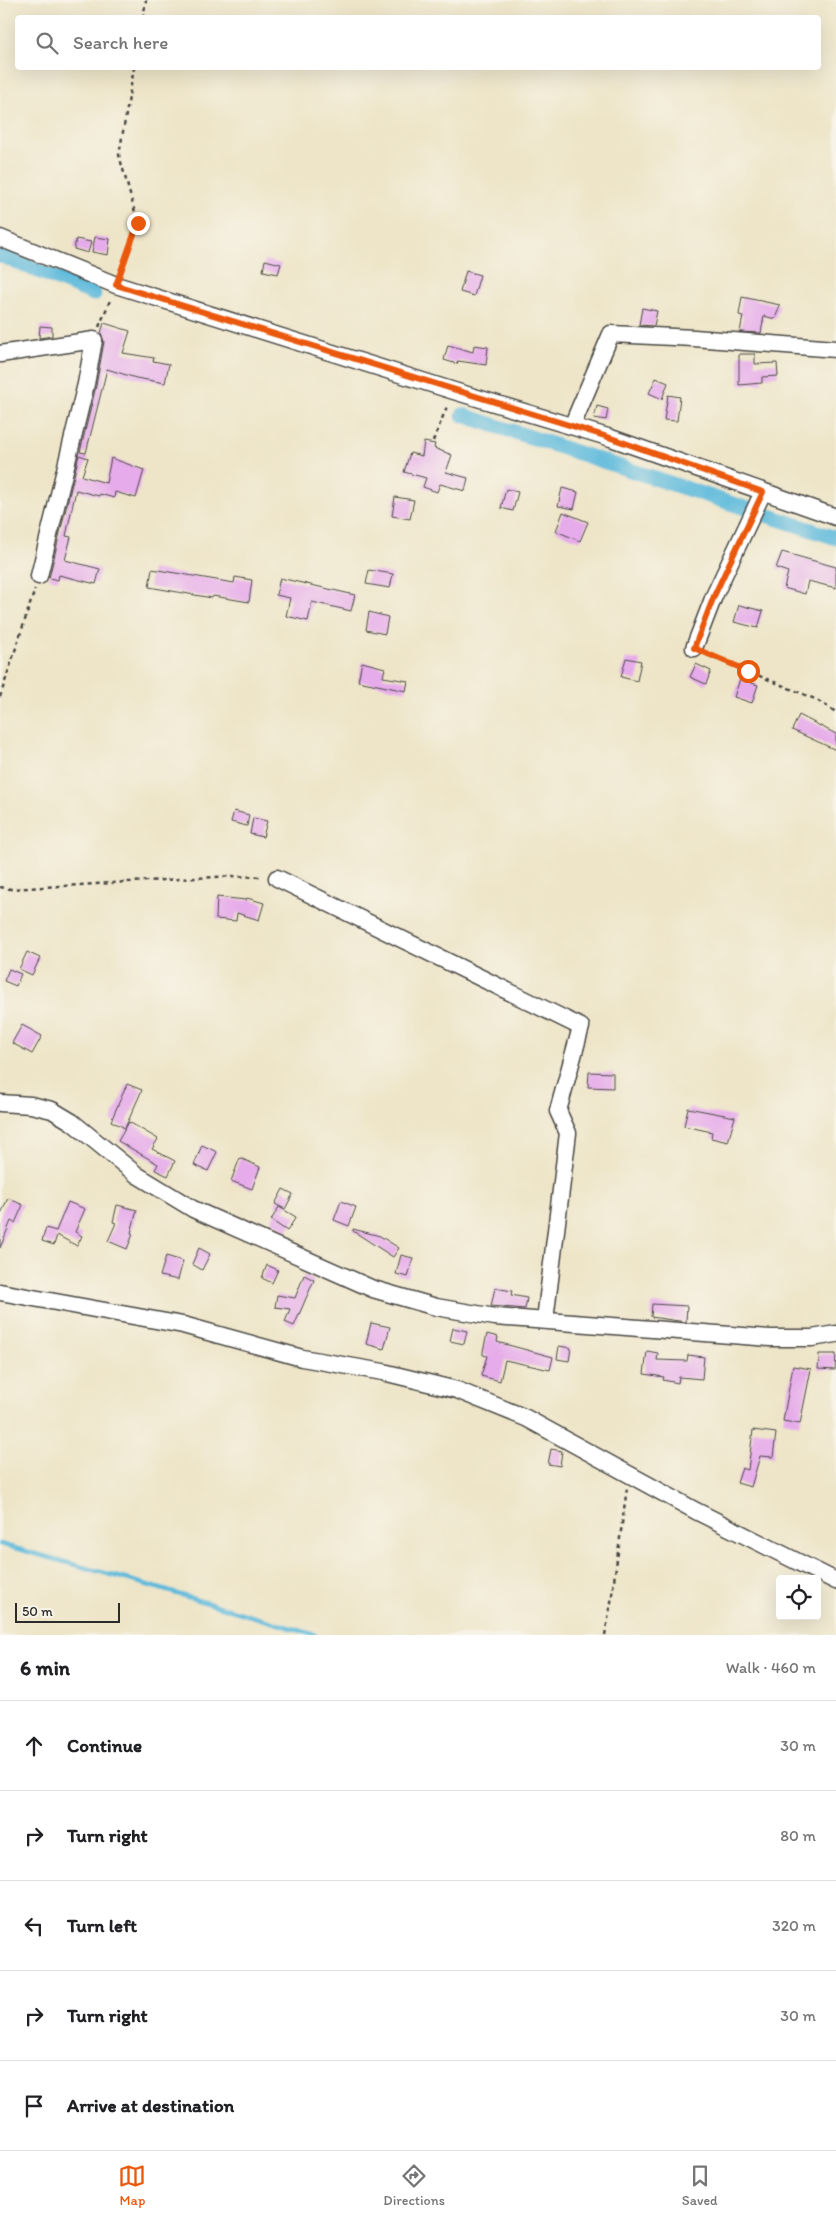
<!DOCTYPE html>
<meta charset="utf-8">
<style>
:root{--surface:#fff;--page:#f2f2f2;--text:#202124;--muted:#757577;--line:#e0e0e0;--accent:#ea580c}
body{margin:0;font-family:Itim,sans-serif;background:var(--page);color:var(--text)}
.controls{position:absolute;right:15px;bottom:15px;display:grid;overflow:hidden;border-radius:5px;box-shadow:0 5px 20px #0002}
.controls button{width:45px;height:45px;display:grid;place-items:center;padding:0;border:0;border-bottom:1px solid var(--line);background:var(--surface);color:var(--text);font:25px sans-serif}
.scale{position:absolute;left:15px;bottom:12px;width:105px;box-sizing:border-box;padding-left:5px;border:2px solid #2b2b2b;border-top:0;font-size:14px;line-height:18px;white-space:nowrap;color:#2b2b2b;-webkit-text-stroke:4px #f7f3e8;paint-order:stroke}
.stop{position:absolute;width:15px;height:15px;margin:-11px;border:4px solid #ea580c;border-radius:50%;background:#fff}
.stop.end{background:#ea580c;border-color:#fff;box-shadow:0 1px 5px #0008}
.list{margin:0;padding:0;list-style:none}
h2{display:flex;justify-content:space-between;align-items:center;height:65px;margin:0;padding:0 20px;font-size:21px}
h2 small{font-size:16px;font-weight:400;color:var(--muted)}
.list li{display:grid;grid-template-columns:32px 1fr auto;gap:15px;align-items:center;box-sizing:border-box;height:90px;padding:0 20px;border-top:1px solid var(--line)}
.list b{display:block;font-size:19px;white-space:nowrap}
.list em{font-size:16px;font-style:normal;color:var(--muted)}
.icon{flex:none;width:28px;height:28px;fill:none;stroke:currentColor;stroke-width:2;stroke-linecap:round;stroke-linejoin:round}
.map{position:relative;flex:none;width:836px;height:1635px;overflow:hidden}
.search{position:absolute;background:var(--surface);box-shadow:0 5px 20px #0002;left:15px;right:15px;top:15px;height:55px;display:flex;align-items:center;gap:12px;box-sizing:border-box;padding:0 18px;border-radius:5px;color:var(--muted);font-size:19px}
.sheet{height:515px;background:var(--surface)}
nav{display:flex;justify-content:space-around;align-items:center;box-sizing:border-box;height:70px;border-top:1px solid var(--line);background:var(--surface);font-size:14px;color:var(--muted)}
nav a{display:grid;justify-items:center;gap:2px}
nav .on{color:var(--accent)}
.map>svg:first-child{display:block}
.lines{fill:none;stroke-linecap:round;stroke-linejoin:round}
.stream{stroke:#5dbadb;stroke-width:4.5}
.canal{stroke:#5dbadb;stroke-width:15}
.building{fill:#e6abea}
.street-casing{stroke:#484743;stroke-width:19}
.path{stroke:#484743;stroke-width:2.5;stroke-dasharray:4 4;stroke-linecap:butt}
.street{stroke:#fff;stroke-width:16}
.route{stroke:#ea580c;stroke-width:6}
</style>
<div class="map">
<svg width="836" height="1635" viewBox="0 0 836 1635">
<rect width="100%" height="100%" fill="#f7f3e8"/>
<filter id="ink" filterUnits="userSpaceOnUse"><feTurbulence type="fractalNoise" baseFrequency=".02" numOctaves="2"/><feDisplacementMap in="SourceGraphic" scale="10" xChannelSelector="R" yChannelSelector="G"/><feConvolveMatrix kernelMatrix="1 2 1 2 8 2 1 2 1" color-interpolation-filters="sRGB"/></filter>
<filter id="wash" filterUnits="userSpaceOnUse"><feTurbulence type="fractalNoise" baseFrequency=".0096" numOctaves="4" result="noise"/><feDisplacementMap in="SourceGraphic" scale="20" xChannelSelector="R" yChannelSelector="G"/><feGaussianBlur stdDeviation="1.12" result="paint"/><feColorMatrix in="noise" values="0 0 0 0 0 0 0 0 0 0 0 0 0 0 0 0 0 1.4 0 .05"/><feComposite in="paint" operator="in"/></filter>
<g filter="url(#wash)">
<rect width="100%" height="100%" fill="#eee5c8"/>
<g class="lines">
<!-- stream -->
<path class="stream" d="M0,1544L144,1584L315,1635"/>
<!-- canal -->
<g class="canal">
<path d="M0,255L94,294"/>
<path d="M463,415L836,538"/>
</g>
</g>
<g id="blocks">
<!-- building -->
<g class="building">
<path d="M95,237L110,239L108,255L92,252Z"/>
<path d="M76,239L91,242L88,253L74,249Z"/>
<path d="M265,260L281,264L278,274L263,271Z"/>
<path d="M466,271L480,275L474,296L460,292Z"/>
<path d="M742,297L780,305L775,319L764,316L761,333L740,332L743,316L739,315Z"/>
<path d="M642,308L657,311L654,326L639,325Z"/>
<path d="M104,323L130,331L123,353L154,358L153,361L169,364L165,383L136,378L107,369L86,453L80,452L96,386L104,342L101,333Z"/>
<path d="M40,326L52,327V336L39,338Z"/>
<path d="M448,345L473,352L474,345L488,347L486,365L458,361L457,364L444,360Z"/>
<path d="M739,354H755V364L777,363L778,376L762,377V383L739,385Z"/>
<path d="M656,378L668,383L662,399L649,393Z"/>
<path d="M668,395L680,397L677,421L664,420Z"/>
<path d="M597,406L608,409L606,420L594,418Z"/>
<path d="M424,442L435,444L434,448L452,455L446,472L468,478L465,491L440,484L437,492L423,487L426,478L404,472L410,453L422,456Z"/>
<path d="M79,455L88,458L82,476L106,483L111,458L144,470L136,498L115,492L114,498L100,494L99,496L76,490L66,536L71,537L65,560L100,569L96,584L59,575L58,580L49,578Z"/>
<path d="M562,488L578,492L574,509L558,506Z"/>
<path d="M506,489L518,492L513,511L501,508Z"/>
<path d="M395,497L414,500L410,519L392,516Z"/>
<path d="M563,512L588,522L580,541L556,531Z"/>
<path d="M782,552L836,567V588L808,581L805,594L784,588L788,572L776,568Z"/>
<path d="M152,569L234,583L235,577L252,580L249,602L213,596L212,598L149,587Z"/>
<path d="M369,570L393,574L390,588L366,584Z"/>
<path d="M280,578L355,595L351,611L312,602L308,621L286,616L290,598L276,595Z"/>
<path d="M739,605L763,611L758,628L734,622Z"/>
<path d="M369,612L388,617L385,634L366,630Z"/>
<path d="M626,658L641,661L637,681L621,677Z"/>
<path d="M362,662L385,668L383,677L408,681L406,691L358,681Z"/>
<path d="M696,664L711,671L706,684L690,677Z"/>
<path d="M740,679L758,685L752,703L734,697Z"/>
<path d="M799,715L836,734V750L792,730Z"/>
<path d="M234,811L249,815L247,826L231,822Z"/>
<path d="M253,818L267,821L263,837L250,834Z"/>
<path d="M217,897L246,900L247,898L264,903L259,920L237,913L236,921L216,919Z"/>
<path d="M27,952L40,958L32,975L19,969Z"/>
<path d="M9,969L21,974L16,986L4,981Z"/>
<path d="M22,1025L42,1036L32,1054L12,1043Z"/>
<path d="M589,1072L613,1073V1088L588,1087Z"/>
<path d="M127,1084L142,1090L125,1128L111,1121Z"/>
<path d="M688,1108L735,1117L728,1142L711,1138L712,1132L684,1126Z"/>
<path d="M129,1122L158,1139L152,1149L175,1161L168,1176L155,1170L158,1164L118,1141Z"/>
<path d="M202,1145L217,1152L208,1171L194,1165Z"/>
<path d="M240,1158L260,1167L252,1189L231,1181Z"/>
<path d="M283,1189L293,1194L285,1209L275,1204Z"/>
<path d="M8,1198L23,1205L15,1223L11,1221L0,1248V1216Z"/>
<path d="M341,1201L356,1207L349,1226L334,1220Z"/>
<path d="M68,1202L85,1209L75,1232L82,1236L77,1246L57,1235L54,1245L42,1241L46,1228L56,1231Z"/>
<path d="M117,1205L137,1210L131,1233L133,1234L127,1249L108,1241L116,1223L113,1222Z"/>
<path d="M279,1207L296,1217L287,1231L271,1220Z"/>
<path d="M353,1229L380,1236L399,1248L393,1257L353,1231Z"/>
<path d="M199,1248L210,1254L202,1270L192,1264Z"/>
<path d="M401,1255L413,1258L408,1277L396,1274Z"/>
<path d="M166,1256L183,1261L178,1280L160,1276Z"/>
<path d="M267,1265L278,1270L272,1283L262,1278Z"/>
<path d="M304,1275L314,1280L294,1326L285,1322L290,1309L275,1307L277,1295L295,1298Z"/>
<path d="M495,1288L512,1291L511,1295L527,1298L525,1309L491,1306Z"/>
<path d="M652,1304L687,1306L686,1322L651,1317Z"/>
<path d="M371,1323L390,1327L384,1349L366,1344Z"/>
<path d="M453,1328L467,1331L464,1344L450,1341Z"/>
<path d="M487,1334L498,1337L497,1342L553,1357L550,1370L505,1360L500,1381L481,1376L487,1356L483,1355V1351Z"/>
<path d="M559,1346L571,1348L569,1361L557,1359Z"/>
<path d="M647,1351L658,1353L657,1360L687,1361L688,1355L704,1357L702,1379L679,1377L678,1383L663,1380L664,1377L644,1374Z"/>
<path d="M819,1354H836L835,1370L818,1369Z"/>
<path d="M793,1366L811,1369L800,1424L783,1421Z"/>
<path d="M753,1430L776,1433L773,1457L760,1456L751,1487L737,1483L742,1468L748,1470Z"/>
<path d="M551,1449L562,1451L560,1466L548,1464Z"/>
</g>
</g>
</g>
<g filter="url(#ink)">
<use href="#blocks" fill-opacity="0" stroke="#484743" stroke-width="1"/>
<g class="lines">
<!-- street casing -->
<g class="street-casing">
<g id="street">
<path d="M0,238L116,285L454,391L611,438L836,517"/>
<path d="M0,354L94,340L86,384L39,576"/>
<path d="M572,426L611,334L694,338L836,349"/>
<path d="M694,648L714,596L763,492"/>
<path d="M277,878L581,1027L558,1111L568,1133L545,1320"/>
<path d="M0,1103L31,1105L52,1110L72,1122L137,1175L193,1209L373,1289L436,1307L495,1317L770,1338H812L836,1334"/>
<path d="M0,1292L183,1325L302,1358L383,1372L457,1390L526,1418L696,1511L836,1581"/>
</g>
</g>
<!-- path -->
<g class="path">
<path d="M143,18L146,0"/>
<path d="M121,272L138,223L119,155L134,68"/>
<path d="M99,327L111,298"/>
<path d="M433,441L448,404"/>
<path d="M707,654L815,699L836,712"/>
<path d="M0,697L35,589"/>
<path d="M0,887L11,889L231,876L263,877"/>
<path d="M605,1635L611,1602L627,1488"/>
</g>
<!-- street -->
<use href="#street" class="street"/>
</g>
</g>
<g class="lines" filter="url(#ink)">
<!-- route -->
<path class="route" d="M138,223L116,285L611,438L763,492L714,596L694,648L748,671"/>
</g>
</svg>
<div class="controls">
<button><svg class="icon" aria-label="locate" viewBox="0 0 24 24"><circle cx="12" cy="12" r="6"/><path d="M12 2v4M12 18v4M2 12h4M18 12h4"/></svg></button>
</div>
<div class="scale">50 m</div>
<div class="stop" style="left:748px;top:671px"></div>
<div class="stop end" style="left:138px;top:223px"></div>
<div class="search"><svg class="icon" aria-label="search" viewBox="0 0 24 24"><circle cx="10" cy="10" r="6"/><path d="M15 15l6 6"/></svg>Search here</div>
</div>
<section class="sheet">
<h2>6 min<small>Walk · 460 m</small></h2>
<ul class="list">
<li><svg class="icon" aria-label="ahead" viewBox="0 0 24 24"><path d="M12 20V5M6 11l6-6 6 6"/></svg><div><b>Continue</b></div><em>30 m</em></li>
<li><svg class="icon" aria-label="right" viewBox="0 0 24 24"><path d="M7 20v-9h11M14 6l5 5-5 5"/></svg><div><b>Turn right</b></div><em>80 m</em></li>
<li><svg class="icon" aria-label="left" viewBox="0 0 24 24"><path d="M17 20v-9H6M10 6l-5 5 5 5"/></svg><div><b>Turn left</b></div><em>320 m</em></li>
<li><svg class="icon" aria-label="right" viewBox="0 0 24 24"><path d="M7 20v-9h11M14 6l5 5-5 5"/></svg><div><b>Turn right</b></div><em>30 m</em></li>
<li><svg class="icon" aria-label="arrive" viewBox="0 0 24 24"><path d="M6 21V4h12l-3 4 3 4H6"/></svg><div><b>Arrive at destination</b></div></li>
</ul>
</section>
<nav>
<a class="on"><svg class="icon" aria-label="map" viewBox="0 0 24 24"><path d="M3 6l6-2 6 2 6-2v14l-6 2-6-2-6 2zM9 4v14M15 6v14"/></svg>Map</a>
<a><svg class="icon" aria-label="directions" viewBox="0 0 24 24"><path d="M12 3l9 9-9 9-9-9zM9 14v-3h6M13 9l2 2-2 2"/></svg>Directions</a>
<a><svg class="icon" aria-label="saved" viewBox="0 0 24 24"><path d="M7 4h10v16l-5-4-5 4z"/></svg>Saved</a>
</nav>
